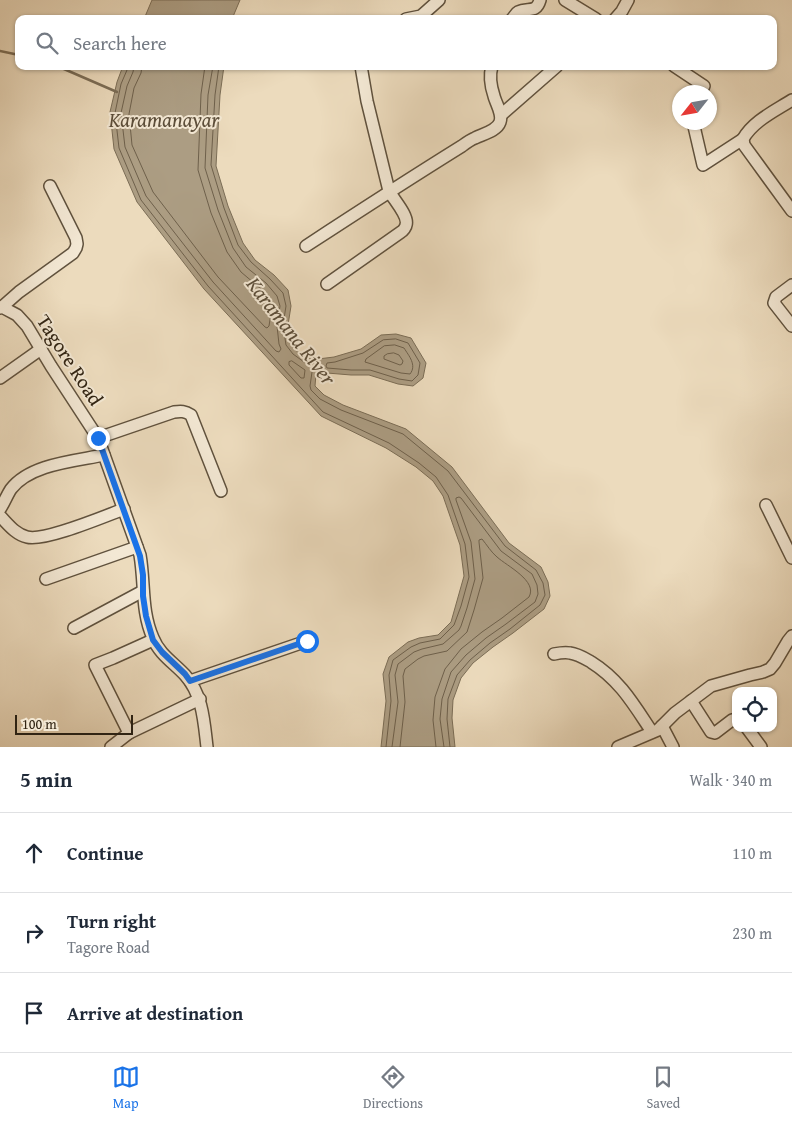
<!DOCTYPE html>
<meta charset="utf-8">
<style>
:root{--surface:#fff;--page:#f6f6f7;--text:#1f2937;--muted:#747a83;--line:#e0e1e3;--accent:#1a73e8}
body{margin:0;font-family:"Gentium Book Plus",serif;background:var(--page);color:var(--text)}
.controls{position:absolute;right:15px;bottom:15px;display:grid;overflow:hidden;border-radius:10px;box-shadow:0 1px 4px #0004}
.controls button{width:45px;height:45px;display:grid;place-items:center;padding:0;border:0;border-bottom:1px solid var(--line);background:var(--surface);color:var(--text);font:25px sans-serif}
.compass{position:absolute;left:672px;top:85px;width:45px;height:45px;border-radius:50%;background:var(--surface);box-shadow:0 1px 4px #0004;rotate:239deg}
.scale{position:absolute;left:15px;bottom:12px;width:118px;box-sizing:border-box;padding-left:5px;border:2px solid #312413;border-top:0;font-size:14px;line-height:18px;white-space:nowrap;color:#312413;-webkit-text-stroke:4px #f3e8d4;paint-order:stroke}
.stop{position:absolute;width:15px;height:15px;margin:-11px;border:4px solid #1a73e8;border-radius:50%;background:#fff}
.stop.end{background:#1a73e8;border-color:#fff;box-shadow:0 1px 5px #0008}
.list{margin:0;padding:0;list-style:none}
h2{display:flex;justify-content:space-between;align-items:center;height:65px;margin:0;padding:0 20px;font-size:21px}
h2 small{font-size:16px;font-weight:400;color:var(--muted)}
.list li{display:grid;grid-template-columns:32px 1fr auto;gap:15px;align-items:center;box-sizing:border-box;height:80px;padding:0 20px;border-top:1px solid var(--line)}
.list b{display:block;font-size:19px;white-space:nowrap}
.list p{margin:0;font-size:16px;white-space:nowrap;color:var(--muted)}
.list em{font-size:16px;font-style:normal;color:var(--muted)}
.icon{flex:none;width:28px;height:28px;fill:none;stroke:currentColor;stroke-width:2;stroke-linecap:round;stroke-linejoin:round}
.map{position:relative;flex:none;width:792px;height:747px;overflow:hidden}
.search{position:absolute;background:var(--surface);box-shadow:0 1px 4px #0004;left:15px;right:15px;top:15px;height:55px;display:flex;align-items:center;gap:12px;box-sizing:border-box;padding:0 18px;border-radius:10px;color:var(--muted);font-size:19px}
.sheet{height:305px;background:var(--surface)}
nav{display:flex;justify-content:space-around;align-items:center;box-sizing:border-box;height:70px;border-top:1px solid var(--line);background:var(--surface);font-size:14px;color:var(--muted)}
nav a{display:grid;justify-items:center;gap:2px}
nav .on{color:var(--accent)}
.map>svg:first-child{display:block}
.water{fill:#ac9d83;stroke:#7b6d56}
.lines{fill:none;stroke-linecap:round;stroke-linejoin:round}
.shore{stroke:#6e604b;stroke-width:1}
.stream{stroke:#7b6d56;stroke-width:2.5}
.minor-casing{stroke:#60523e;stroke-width:14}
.minor{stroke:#f3e8d4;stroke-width:11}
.route{stroke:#1a73e8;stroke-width:6}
.labels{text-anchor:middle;stroke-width:4;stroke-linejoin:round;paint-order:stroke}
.street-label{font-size:20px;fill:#312413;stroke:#f3e8d4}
.water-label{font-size:21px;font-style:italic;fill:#5c4e3a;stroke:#f3e8d4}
</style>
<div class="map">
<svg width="792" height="747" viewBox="0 0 792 747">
<rect width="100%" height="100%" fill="#ecdbbd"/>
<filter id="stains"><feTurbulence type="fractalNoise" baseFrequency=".004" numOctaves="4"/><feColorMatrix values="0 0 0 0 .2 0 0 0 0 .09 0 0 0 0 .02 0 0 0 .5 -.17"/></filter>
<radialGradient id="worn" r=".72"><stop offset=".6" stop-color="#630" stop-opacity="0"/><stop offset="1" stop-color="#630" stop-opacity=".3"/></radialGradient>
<!-- water -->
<g class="water">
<path d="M152,0H240L232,19H144Z"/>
<path d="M123,66H224L220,95L216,166L228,206L243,243L255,260L274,275L288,290L291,306L288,325L290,342L296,351L303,354L307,358L318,359L334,357L361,349L381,335L396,334L411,338L426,363L423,378L413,386L398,384L369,375H351L327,373L316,374L315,386L324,395L343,405L406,429L452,467L509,543L541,567L548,582L550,596L544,609L513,633L493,647L473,663L461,678L453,700L452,718L455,747H381L386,701L383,674L389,657L408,642L419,638L438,635L451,622L464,576L460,545L443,496L433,481L416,467L386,448L321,416L204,289L137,202L114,149L110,112L117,82Z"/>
</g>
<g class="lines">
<!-- shore -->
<g class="shore">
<path d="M128,66L127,70L121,84L115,113L119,148L141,200L208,286L323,412L389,443L419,463L436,477L448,495L465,544L469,577L461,606L454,625L440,639L420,643L411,647L393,660L389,675L391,701L386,747"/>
<path d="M134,66L133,72L127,86L121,113L125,147L146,196L213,282L276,351L279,352L281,349L279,344L277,326L280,306L277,296L266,283L246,267L233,248L218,210L205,168L208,95L213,66"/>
<path d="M142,66L141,73L134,88L129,114L132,145L153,192L218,277L265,327L267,328L269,326L272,307L270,299L261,289L241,272L227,252L211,213L198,170L201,94L205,66"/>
<path d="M219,66L215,95L211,165L224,208L238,245L251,262L270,279L283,293L286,306L283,325L286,345L293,354L304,362L318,364L320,365L319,368L314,370L312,372L310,386L311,390L320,399L341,410L403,434L448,471L505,546L536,570L543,583L545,595L540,605L510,629L490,643L470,660L457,675L448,699L447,719L450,747"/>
<path d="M396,339L408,343L420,363L418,375L412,381L399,379L370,370H351L327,368L326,366L327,363L335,362L363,353L383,340Z"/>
<path d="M395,345L404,348C409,356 417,365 410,374L401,373L365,362L366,359L384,346Z"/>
<path d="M394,353L399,355L403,361L402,364L400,365L384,359V356L387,354Z"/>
<path d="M292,361L305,370L304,378H301L289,365V362Z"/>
<path d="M392,747L398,702L395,675L398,664L414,652L422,649L443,644L459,630L461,626L467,608L475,579L471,542L456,500V498L459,497L461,498L501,551L532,574L537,585L538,594L535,602L506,624L486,638L466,655L451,672L442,699L440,719L444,747"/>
<path d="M400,747L405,702L403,676L405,669L418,659L424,656L447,651L467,632L474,610L483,578L479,542V540L482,539C487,545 491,552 497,557C507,566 538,581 529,597L502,618L482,632L461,649L445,669L435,697L433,720L436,747"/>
</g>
<!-- stream -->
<g class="stream">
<path d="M0,51L19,55"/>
<path d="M57,66L117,92"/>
</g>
<!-- minor casing -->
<g class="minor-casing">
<g id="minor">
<path d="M565,0L596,19"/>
<path d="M406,19L421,16L439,0"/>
<path d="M512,19C514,17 516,13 518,12C528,7 536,14 540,0"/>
<path d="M615,19L622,11L628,0"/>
<path d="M674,66L704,86L698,92"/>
<path d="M792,100C775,111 753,121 743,139L744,145L792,211"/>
<path d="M501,115L557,66"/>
<path d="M693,122L703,165L743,139"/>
<path d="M306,246C358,212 409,179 462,146C466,143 470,140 475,138C483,134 497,131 500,122C503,114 496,104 494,96C491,87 489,76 492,66"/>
<path d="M327,284L401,232C403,231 406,227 406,225C409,216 394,200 389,191L367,101L361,66"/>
<path d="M792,285L776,297L774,303L792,326"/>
<path d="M2,307L19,292L73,253L76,248L77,244L76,238L50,186"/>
<path d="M0,308L2,307L17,315L27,326L51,366L98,438L140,555C145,584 141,611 153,638C159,654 174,663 185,675C203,695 204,722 207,747"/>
<path d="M0,378L41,349"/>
<path d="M98,438L174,412C181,411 185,411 191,415L221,491"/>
<path d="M766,505L792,558"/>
<path d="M0,509C4,503 7,495 11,489C30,464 75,461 104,455"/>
<path d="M0,516C8,524 15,534 27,537C44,542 105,516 124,509"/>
<path d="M46,579L137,547"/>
<path d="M74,628L143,591"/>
<path d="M554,654C559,653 565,652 570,653C578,654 584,658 591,662C620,680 634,705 652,732"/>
<path d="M190,681L307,641"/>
<path d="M691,701L711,732L715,733L732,720L736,719"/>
<path d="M662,726L673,747"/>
<path d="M747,728L761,747"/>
<path d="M129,733L95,665L113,658L153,640"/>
<path d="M111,747L129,733L200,699"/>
<path d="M618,747L658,730L675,713L711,686L750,675L763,672L770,669L775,663L788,641L792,636"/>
</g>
</g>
<!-- minor -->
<use href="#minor" class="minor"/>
</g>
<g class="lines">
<!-- route -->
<path class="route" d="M98,438L140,556L143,575V596L146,616L153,640L162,652L185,674L190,681L307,641"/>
</g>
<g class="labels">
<!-- street labels -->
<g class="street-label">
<text transform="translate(70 360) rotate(57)" y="7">Tagore Road</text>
</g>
<!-- water labels -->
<g class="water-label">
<text x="164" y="127">Karamanayar</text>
<text transform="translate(291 331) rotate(52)" y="7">Karamana River</text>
</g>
</g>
<rect width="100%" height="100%" filter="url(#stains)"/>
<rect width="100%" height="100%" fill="url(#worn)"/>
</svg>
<div class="controls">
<button><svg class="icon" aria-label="locate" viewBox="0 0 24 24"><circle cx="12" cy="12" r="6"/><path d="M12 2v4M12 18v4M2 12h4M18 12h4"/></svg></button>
</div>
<svg class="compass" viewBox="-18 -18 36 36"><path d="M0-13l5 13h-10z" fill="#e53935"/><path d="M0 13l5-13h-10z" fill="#747a83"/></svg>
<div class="scale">100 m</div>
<div class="stop" style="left:307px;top:641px"></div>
<div class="stop end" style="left:98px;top:438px"></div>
<div class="search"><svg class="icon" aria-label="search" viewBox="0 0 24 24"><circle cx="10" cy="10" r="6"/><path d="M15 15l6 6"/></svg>Search here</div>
</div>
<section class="sheet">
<h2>5 min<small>Walk · 340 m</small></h2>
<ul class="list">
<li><svg class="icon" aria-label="ahead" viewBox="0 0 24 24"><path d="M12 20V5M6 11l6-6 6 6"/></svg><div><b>Continue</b></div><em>110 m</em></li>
<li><svg class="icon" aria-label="right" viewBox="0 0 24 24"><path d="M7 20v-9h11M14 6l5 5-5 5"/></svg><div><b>Turn right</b><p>Tagore Road</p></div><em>230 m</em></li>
<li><svg class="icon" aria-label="arrive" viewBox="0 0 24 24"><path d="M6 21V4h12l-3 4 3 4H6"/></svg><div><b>Arrive at destination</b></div></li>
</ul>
</section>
<nav>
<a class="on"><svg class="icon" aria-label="map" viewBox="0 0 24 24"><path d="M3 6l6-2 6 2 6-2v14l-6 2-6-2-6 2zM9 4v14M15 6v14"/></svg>Map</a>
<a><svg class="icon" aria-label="directions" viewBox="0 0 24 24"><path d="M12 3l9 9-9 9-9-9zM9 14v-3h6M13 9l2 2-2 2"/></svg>Directions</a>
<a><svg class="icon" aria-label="saved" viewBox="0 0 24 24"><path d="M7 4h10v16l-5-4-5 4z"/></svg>Saved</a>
</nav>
